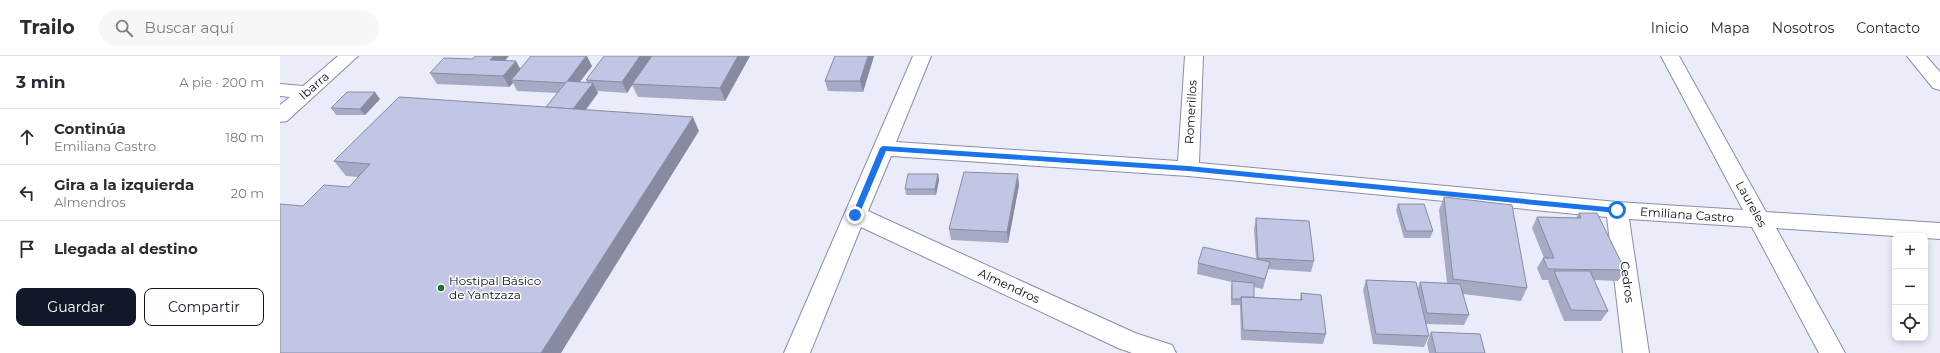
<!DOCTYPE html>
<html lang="es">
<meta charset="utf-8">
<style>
:root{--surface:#fff;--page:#f7f7f7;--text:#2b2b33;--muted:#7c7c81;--line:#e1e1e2;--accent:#111827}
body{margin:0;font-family:Montserrat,sans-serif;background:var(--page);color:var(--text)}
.controls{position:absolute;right:12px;bottom:12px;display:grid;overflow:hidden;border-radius:8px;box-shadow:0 2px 6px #0003}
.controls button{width:36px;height:36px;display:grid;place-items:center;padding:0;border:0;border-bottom:1px solid var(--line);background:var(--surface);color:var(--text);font:20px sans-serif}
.stop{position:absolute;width:12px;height:12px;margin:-9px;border:3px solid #1a73e8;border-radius:50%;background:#fff}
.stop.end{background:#1a73e8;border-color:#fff;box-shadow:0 1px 4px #0008}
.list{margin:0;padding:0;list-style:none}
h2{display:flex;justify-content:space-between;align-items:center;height:52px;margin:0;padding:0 16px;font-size:17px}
h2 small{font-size:13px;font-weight:400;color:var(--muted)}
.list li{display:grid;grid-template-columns:26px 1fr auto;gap:12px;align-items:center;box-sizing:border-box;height:56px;padding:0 16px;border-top:1px solid var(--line)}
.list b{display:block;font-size:15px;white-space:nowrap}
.list p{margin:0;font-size:13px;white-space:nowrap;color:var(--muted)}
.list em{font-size:13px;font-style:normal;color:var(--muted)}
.actions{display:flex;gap:8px;padding:12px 16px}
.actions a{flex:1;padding:9px 0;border:1px solid var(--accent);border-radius:8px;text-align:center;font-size:14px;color:var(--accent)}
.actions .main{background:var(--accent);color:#fff}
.icon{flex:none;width:22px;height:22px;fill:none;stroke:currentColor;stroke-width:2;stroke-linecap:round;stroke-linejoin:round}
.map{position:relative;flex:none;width:1660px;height:297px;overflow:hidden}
header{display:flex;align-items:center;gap:24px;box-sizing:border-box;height:56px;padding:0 20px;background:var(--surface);border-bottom:1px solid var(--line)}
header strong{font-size:19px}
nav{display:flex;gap:22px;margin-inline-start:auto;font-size:14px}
.search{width:280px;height:36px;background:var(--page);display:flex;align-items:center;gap:10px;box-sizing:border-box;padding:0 14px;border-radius:22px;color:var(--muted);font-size:15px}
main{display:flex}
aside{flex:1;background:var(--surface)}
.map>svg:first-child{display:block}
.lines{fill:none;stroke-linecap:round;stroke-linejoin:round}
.street-casing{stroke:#898dab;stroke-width:2}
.street{fill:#fff;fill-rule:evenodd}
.wall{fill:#a7aac5}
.shaded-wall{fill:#888ba0}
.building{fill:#c2c6e5;stroke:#888ba0}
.route{fill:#1a73e8}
.poi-dot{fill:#147829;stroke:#fff;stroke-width:1.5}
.labels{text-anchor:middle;stroke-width:3;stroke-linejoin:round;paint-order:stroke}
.street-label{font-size:12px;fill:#0c0d18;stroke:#fff}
.poi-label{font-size:12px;fill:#0c0d18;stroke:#fff;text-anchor:start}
</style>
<header>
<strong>Trailo</strong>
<div class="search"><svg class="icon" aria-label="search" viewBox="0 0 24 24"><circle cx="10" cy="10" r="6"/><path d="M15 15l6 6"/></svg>Buscar aquí</div>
<nav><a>Inicio</a><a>Mapa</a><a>Nosotros</a><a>Contacto</a></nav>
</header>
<main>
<aside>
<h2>3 min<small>A pie · 200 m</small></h2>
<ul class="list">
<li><svg class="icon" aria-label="ahead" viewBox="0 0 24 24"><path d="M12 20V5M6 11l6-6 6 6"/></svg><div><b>Continúa</b><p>Emiliana Castro</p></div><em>180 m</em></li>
<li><svg class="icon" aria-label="left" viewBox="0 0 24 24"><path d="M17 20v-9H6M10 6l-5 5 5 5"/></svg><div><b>Gira a la izquierda</b><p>Almendros</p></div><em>20 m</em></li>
<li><svg class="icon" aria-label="arrive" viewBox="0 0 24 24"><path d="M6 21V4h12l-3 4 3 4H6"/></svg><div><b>Llegada al destino</b></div></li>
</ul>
<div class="actions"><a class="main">Guardar</a><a>Compartir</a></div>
</aside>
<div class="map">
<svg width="1660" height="297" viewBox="0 0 1660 297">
<rect width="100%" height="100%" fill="#ebecfa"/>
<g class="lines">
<!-- street casing -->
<g class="street-casing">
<g id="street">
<path d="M58,0H78L7,65L0,66V49L10,41L0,40V28L23,30Z"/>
<path d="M633,0H651L616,86L898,105L905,0H923L919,107L1337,146L1463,154L1381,0H1399L1486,156L1660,167V183L1645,182V180H1615L1496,172L1565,297H1539L1472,171L1349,163L1369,297H1343L1327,161L908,120L611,100L588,155L855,277L892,289L896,297H852L838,292L581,171L530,297H504Z"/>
<path d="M1627,0H1646L1660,16V34L1653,32Z"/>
</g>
</g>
<!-- street -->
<use href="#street" class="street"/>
</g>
<!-- wall -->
<g class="wall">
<path d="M470,0L445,45L358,41L352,29L347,37L317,35L318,37L306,54L419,75L23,150L69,131L78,121L66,120L54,105L266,51L277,37L237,35L233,27L229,31L157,28L150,17L192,3L225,5L240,13L312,10L300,26H307L306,24Z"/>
<path d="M555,0H594L583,36L548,35L545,25Z"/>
<path d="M100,43L85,59H56L51,52Z"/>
<path d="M658,118L659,124L656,139H626L625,133Z"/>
<path d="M739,129L728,187L671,184L669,173Z"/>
<path d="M1164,141L1247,232L1241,245L1183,238L1189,259L1184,269L1146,268L1149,280L1144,291L1093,288L1083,234L1086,224L1138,232L1140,226L1167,227L1159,154Z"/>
<path d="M1118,148L1153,175L1150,182H1124L1116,154Z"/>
<path d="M1299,157L1345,214L1338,225L1314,224L1328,255L1321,265H1284L1268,225L1269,224H1262L1257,212L1263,202H1264L1252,172L1257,161L1296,162Z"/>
<path d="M976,162L1034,205L1031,216L988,213L983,233L974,231V241L1020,244L1021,237L1046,278L1043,288L961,284L960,249H951V232L952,226L917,218L918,207L976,203L974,173Z"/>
<path d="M1151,276L1205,297H1149L1147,287Z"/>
</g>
<!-- shaded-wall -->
<g class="shaded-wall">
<path d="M214,0H229L216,15L210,4Z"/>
<path d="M306,0H307L312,10L291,37L286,27Z"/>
<path d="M360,0H372L347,37L342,26Z"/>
<path d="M458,0H470L445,45L440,32Z"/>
<path d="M588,0H594L583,36L580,25Z"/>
<path d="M236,5L242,16L231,24L233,27L229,31L223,20Z"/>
<path d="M313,27L318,37L296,66L291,55Z"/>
<path d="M95,36L100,43L85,59L80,53Z"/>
<path d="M413,61L419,75L281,297H261Z"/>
<path d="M658,118L659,124L656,139L655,133Z"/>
<path d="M738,118L739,129L728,187L727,176Z"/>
</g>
<!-- building -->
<g class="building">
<path d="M196,0H214L210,4L236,5L223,20L150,17L164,2L192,3Z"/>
<path d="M251,0H306L286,27L231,24Z"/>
<path d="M324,0H360L342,26L306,24Z"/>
<path d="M372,0H458L440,32L352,28Z"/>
<path d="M555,0H588L580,25H545Z"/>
<path d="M287,25L313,27L293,53L266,51Z"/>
<path d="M67,36H95L80,53L51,52Z"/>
<path d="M119,41L413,61L261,297H0V148L23,150L44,129L69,131L90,108L54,105Z"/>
<path d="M684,116L738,118L727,176L669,173Z"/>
<path d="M628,118H658L655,133H625Z"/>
<path d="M1164,141L1232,149L1247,232L1173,223Z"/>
<path d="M1118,148H1144L1153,175H1126Z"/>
<path d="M1299,157H1317L1345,214L1268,213L1263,202H1274L1257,161L1301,162Z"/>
<path d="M976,162L1029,165L1034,205L978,202Z"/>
<path d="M923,191L990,206L985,223L918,207Z"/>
<path d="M1274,215H1310L1328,255L1291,254Z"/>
<path d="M1086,224L1136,226L1149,280L1096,278Z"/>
<path d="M952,225L974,227V241H961V243H952Z"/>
<path d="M1140,226L1180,228L1189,259L1147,257Z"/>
<path d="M1021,237L1041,239L1046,278L963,274L961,241L1022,244Z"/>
<path d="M1151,276L1200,278L1205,297H1156Z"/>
</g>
<!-- route -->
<path class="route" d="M603,90L908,110L1337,152L1340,154L1337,157L908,115L606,95L579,159L573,160L572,159L600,92Z"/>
<!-- markers -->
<circle class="poi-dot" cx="161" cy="232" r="4"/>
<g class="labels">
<!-- street labels -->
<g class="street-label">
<text transform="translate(34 30) rotate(-41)" y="4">Ibarra</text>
<text transform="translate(911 56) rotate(-87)" y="4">Romerillos</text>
<text transform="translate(1471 148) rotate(61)" y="4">Laureles</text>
<text transform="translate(1407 159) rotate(4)" y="4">Emiliana Castro</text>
<text transform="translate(1347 226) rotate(82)" y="4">Cedros</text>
<text transform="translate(729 230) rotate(25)" y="4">Almendros</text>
</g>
<!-- poi labels -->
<g class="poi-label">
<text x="169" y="229">Hostipal Básico<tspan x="169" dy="14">de Yantzaza</tspan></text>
</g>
</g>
</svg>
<div class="controls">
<button>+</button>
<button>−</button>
<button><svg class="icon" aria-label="locate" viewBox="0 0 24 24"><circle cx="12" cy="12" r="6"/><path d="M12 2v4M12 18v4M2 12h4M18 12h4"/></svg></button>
</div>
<div class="stop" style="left:1337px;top:154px"></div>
<div class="stop end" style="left:575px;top:159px"></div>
</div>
</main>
